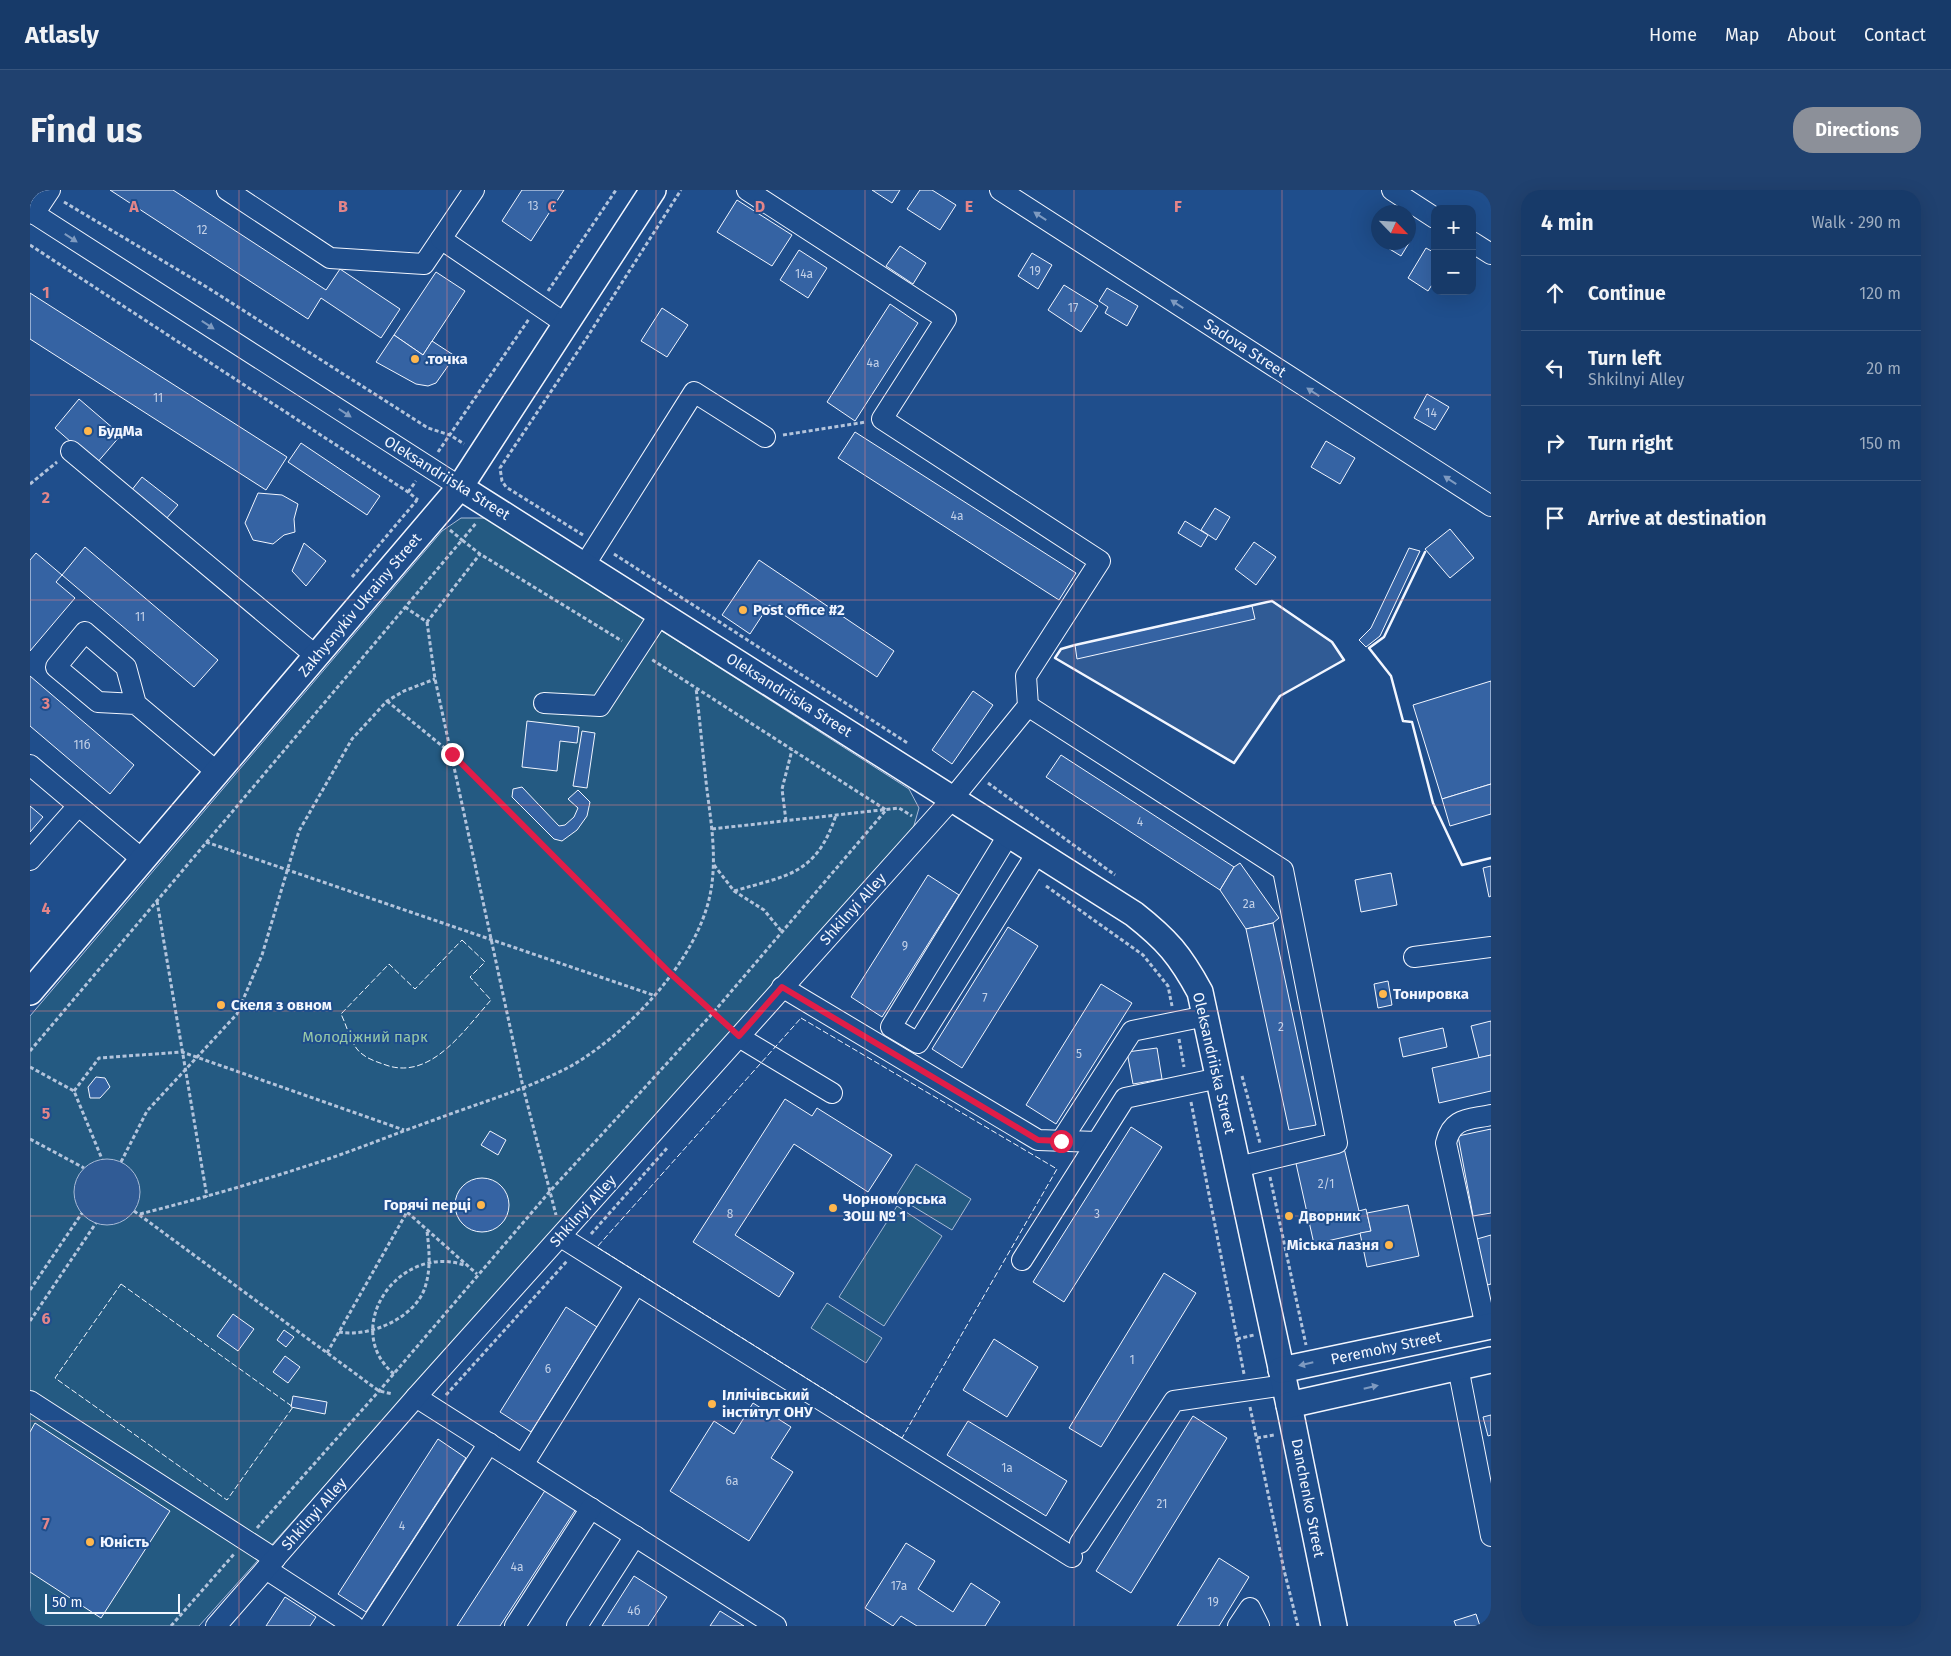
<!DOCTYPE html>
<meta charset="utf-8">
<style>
:root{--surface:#173a69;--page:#20416f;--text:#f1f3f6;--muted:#9eadc0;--line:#36547d;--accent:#8c9099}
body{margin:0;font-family:"Fira Sans",sans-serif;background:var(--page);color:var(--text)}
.controls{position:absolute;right:15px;top:15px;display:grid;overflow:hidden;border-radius:10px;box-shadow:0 5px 20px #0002}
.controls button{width:45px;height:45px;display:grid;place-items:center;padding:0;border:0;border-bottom:1px solid var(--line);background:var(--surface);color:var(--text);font:25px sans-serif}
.compass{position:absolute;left:1341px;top:15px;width:45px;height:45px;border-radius:50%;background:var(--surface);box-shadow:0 5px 20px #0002;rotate:115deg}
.scale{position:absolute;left:15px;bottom:12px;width:135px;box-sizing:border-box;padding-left:5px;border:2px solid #f2f6ff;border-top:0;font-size:14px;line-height:18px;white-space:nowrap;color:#f2f6ff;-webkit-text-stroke:4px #1f4e8c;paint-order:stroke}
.stop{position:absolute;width:15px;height:15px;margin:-11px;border:4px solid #e11d48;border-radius:50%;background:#fff}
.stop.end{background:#e11d48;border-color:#fff;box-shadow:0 1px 5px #0008}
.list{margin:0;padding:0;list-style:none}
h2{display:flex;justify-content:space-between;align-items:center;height:65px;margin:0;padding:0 20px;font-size:21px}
h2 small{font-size:16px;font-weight:400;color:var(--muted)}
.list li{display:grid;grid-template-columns:32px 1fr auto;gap:15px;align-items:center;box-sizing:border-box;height:75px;padding:0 20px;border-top:1px solid var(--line)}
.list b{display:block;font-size:19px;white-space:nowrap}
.list p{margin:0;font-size:16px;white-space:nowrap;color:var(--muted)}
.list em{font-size:16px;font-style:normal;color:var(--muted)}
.icon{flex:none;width:28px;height:28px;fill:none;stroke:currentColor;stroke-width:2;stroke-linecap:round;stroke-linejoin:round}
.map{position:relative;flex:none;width:1461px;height:1436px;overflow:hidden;border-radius:20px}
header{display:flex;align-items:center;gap:30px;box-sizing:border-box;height:70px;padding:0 25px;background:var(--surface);border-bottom:1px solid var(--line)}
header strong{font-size:24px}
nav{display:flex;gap:28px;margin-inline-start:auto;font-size:18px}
.intro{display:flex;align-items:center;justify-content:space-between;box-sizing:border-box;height:120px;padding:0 30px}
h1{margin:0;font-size:35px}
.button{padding:12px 22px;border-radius:20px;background:var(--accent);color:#fff;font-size:18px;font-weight:700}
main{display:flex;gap:30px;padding:0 30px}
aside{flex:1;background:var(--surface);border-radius:20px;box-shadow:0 5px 20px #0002}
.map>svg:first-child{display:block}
.green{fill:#245a82;stroke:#a8bbd7}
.parking{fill:#305b95;stroke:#a8bbd7}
.building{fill:#3563a3;stroke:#f2f6ff}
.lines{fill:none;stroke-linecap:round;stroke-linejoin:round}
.minor-casing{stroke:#f2f6ff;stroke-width:22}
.major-casing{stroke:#f2f6ff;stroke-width:28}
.path{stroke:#b3c4dc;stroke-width:3;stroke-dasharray:4 2.5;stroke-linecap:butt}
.minor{stroke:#1f4e8c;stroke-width:20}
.major{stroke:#1f4e8c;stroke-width:25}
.fence{stroke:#f2f6ff;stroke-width:1;stroke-dasharray:6 2.5;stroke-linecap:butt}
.wall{stroke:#f2f6ff;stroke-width:2.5}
.oneway{fill:#7e9ac0}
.route{stroke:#e11d48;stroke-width:6}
.grid{fill:none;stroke:#e38589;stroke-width:1;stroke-opacity:0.55}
.poi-dot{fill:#ffb74d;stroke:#1f4e8c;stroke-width:2}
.labels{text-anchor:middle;stroke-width:4;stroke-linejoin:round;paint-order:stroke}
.number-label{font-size:12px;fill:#c3d1e8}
.street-label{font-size:15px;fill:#f2f6ff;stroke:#1f4e8c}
.poi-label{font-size:15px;font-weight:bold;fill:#f2f6ff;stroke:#1f4e8c;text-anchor:start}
.park-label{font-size:15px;fill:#97c8a6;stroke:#1f4e8c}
.grid-label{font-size:16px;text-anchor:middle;font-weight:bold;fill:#e38589;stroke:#1f4e8c;stroke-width:4;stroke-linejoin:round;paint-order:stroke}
</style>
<header>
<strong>Atlasly</strong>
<nav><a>Home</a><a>Map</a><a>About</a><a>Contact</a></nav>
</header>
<div class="intro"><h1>Find us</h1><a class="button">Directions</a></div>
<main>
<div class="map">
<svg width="1461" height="1436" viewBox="0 0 1461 1436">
<rect width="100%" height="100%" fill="#1f4e8c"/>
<!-- green -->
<g class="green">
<path d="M431,328H455L879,599L889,618L883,639L169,1436H0V826L412,341Z"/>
<path d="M886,974L941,1009L922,1040L866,1006Z"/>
<path d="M867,1016L912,1046L854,1136L809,1107Z"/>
<path d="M797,1113L852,1148L836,1173L781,1138Z"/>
</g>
<!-- parking -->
<g class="parking">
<path d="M1242,411L1302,452L1314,470L1250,506L1204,573L1025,468L1031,459L1045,455Z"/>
<circle cx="77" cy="1002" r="33"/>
</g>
<!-- building -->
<g class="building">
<path d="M80,0H143L296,100L310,79L370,119L351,148L291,108L278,129Z"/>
<path d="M492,0H534L501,51L472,31Z"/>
<path d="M842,0H870L862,13Z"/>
<path d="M890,0H902L926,15L910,40L877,19Z"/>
<path d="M707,10L762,45L742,76L687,42Z"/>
<path d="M1378,46L1382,48L1371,66L1353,55L1354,52H1378Z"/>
<path d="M870,56L896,73L883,94L856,76Z"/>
<path d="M1396,58L1405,63V90L1398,101L1378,88Z"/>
<path d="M769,60L797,78L778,108L750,90Z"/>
<path d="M1002,63L1022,75L1008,99L988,86Z"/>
<path d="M406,82L435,101L393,165L364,145Z"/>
<path d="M1034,95L1068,116L1051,142L1018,120Z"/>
<path d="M1077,98L1108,116L1097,136L1075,123L1078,117L1069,111Z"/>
<path d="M0,103L257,267L236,300L0,149Z"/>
<path d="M860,114L888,133L825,231L797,212Z"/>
<path d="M632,118L658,135L637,167L611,151Z"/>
<path d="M364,145L393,165L402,151L425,166L406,193L398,196L386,194L346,172Z"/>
<path d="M1397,204L1419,217L1405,240L1384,228Z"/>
<path d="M49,209L91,245L66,274L25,238Z"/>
<path d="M825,242L1046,383L1029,410L808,268Z"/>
<path d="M1296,251L1325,268L1310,294L1281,277Z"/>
<path d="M271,253L350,306L337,325L258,272Z"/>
<path d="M112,287L148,315L136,329L101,301Z"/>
<path d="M228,303L252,305L268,314L264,329L265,342L254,345L243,354L223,350L215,333Z"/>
<path d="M1185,318L1200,327L1186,350L1171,340Z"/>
<path d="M1155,331L1178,345L1171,357L1148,343Z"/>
<path d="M1420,339L1444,368L1420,388L1395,359Z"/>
<path d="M1224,352L1246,367L1226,395L1205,379Z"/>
<path d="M274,353L296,371L276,396L262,381Z"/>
<path d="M55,357L188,470L164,497L32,385Z"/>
<path d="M1379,358L1390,361L1350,446L1336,457L1329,450L1341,438Z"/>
<path d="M6,363L32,385L26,392L45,408L0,461V370Z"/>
<path d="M729,370L864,461L847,487L739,415L720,444L692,425Z"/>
<path d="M1222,416L1225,429L1047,469L1045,455Z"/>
<path d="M0,486L104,575L80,604L0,536Z"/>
<path d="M1461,491V594L1412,609L1383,515Z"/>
<path d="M943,501L963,515L922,574L902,560Z"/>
<path d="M497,531L549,537L547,553L530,551L527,581L492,577Z"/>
<path d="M552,541L565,543L557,598L543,596Z"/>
<path d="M1031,565L1204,677L1190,700L1016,587Z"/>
<path d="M1461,594V624L1420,636L1412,609Z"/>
<path d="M492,597L529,636L535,635L544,627L548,618L538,609L548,600L560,612L557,626L547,640L532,651L524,649L482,607L483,599Z"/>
<path d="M0,616L13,627L0,642Z"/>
<path d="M1210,673L1249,728L1243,733L1216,739L1190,700L1204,677Z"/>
<path d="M1461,676V706L1459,707L1453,678Z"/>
<path d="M1361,683L1367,715L1331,722L1325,690Z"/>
<path d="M898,685L929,705L852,827L821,807Z"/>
<path d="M1243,733L1286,935L1259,940L1216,739Z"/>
<path d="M978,737L1008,756L932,878L902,859Z"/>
<path d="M1358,791L1362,815L1348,818L1344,794Z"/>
<path d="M1071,794L1102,813L1026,934L996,915Z"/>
<path d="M1461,831V865L1449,868L1441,836Z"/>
<path d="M1413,838L1417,857L1373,867L1369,848Z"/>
<path d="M1127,858L1132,889L1103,894L1097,862Z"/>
<path d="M1461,865V901L1409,913L1402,878Z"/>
<path d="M66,887L75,888L80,897L70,908H60L58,897Z"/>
<path d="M755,909L782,926L787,918L862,965L838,1002L764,954L705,1045L764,1083L749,1107L663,1052Z"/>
<path d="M1101,937L1132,957L1034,1112L1003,1092Z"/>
<path d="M1461,939V1023L1443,1026L1428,946Z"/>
<path d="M460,941L476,950L468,965L451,955Z"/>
<path d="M1314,958L1329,1021L1336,1019L1341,1041L1284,1054L1265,969Z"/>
<circle cx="452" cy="1015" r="27"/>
<path d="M1378,1015L1389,1066L1337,1077L1330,1043L1341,1041L1337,1023Z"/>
<path d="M1461,1045V1094L1457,1095L1447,1049Z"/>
<path d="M1134,1083L1166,1103L1071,1257L1039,1238Z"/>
<path d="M536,1117L567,1137L501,1242L470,1222Z"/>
<path d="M203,1124L224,1139L208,1161L187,1146Z"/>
<path d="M254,1140L264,1147L256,1157L247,1150Z"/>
<path d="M964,1149L1008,1177L977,1227L933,1200Z"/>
<path d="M255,1166L270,1177L258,1193L243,1182Z"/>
<path d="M263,1206L297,1212L295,1224L261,1217Z"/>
<path d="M723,1213L761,1237L741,1268L763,1282L719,1351L640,1301L684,1231L704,1244Z"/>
<path d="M1461,1225V1245L1458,1246L1453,1227Z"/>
<path d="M1163,1226L1197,1248L1101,1403L1066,1381Z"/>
<path d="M938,1231L1037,1291L1016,1326L917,1265Z"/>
<path d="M5,1233L140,1321L71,1428L0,1382V1242Z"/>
<path d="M408,1249L436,1268L336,1422L308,1404Z"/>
<path d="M516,1299L546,1319L470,1436H427Z"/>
<path d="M876,1353L905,1371L888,1399L923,1422L941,1393L970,1412L955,1436H887L871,1426L863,1436L835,1418Z"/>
<path d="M1189,1368L1219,1387L1189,1436H1147Z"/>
<path d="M604,1386L637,1407L618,1436H572Z"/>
<path d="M255,1407L286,1427L280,1436H236Z"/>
<path d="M690,1421L714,1436H680Z"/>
<path d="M1446,1424L1450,1436H1426L1424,1431Z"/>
</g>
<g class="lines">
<!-- minor casing -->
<g class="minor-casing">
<g id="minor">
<path d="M197,0L300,68L394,74L444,0"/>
<path d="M970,0L1461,316"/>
<path d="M1362,0L1405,28"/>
<path d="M0,21L430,297"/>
<path d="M4,24L20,0"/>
<path d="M411,49L536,134"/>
<path d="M1442,52L1461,64"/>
<path d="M41,261L286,466"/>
<path d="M554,376L664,202L735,247"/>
<path d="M514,513L570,516L630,424"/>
<path d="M106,514L68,512L26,477L55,442L96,477L106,514L187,582"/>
<path d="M998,516L1253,680L1307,953L1208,977"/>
<path d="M0,575L113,670"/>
<path d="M979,644L861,837L888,853L1007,663"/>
<path d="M0,670L48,616"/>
<path d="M1384,767L1461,757"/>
<path d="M752,797L1008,950L1067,952"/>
<path d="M709,847L802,903"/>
<path d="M1031,951L1102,841L1176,826"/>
<path d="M531,1047L1042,1367"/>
<path d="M992,1070L1095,908L1189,888"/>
<path d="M1456,1137L1416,953C1422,927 1439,930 1461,925"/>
<path d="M1428,1177L1461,1346"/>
<path d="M386,1207L746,1436"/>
<path d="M0,1211L245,1369"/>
<path d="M493,1275L606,1094"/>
<path d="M1050,1353L1144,1211L1255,1195"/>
<path d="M236,1379L324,1436"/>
<path d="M186,1436L386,1207L923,608L998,516L996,486L1070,371L852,229L916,129L717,0"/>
<path d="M340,1436L459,1253"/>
<path d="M485,1436L561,1318"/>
<path d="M547,1436L605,1346"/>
<path d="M1208,1436L1220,1418L1229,1436"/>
</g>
</g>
<!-- major casing -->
<g class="major-casing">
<g id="major">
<path d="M430,297L1104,724C1137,750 1150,765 1170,802L1259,1215L1304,1436"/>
<path d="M0,802L430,297L623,0"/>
<path d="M1251,1180L1461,1136"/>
<path d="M1259,1215L1461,1170"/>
</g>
</g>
<!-- path -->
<g class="path">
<path d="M34,12L175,96L398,238L420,245L434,254"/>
<path d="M0,55L378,302L388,310"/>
<path d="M518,101L586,0"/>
<path d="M753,245L836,232"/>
<path d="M408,262L499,129"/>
<path d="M0,294L27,272"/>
<path d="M378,302L386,291"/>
<path d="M420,340L432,350L447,332"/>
<path d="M553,345L476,297L472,291L470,278L556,149L651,0"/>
<path d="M584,364L879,554"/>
<path d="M322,387L387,310"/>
<path d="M375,417L397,432L450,364"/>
<path d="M397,432L405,489L493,897L526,1025"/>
<path d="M357,511L422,564L641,784L695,835"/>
<path d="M958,593L1085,685"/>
<path d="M756,631L752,599L762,560"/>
<path d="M682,639L869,618L882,626"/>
<path d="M176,652L623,805"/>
<path d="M684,675L704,701L734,720L752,742"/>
<path d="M1016,696L1113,765L1138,796L1142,816"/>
<path d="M704,701C758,685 786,685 806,625"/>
<path d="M127,711L177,1007"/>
<path d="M1149,849L1154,877"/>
<path d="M0,861L432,350L450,364L592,451"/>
<path d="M0,877L44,901L72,969"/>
<path d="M1212,886L1230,953"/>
<path d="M44,901L69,868L152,862L374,940"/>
<path d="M1161,912L1214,1184"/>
<path d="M0,949L54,978"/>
<path d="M91,972L117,921L207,824L232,765L269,641L322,549L357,511L374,501L405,489"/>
<path d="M1240,987L1276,1155"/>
<path d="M104,1021L349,1201L363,1204"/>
<path d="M110,1024C169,1009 228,992 286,973C326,960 364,944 404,930C449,913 498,899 541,876C595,845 657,780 676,720C689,681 682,639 677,600C673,566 670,532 666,498"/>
<path d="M561,1044L638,957"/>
<path d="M0,1100L52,1023"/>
<path d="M0,1131L66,1033"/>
<path d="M309,1142C340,1148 388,1127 396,1094C401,1076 399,1059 397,1041"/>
<path d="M1207,1149L1224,1145"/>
<path d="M297,1163L377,1022L447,1084"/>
<path d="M364,1184C310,1139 368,1053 434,1075"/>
<path d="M416,1205L537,1071"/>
<path d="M1220,1217L1254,1380L1268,1436"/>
<path d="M1227,1248L1244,1245"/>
<path d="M227,1338L349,1201L521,1000L682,824L856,620L621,469"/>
<path d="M141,1436L205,1363"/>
</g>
<!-- minor -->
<use href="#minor" class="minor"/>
<!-- major -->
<use href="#major" class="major"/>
<!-- fence -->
<g class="fence">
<path d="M432,750L455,772L440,787L461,810C434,840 400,893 353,874C344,871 333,867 327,859C320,850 316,834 311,824L359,774L385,799Z"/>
<path d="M771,828L1027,979L872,1248L567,1057Z"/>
<path d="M91,1094L263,1217L197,1310L25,1188Z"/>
</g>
<!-- wall -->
<g class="wall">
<path d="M1395,362L1354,447L1339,458L1361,486L1373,531L1382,532L1403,613L1432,675L1461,668"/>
<path d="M1242,411L1302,452L1314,470L1250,506L1204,573L1025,468L1031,459L1045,455Z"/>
</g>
</g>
<!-- one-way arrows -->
<defs><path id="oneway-solid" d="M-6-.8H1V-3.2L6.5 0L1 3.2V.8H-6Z" transform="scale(1.25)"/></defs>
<g class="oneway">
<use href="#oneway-solid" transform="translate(1010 26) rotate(-147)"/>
<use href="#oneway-solid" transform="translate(41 48) rotate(33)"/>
<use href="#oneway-solid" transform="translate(1147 114) rotate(-147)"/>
<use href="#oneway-solid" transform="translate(178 135) rotate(33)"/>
<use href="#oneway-solid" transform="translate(1283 202) rotate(-147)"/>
<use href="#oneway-solid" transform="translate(315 223) rotate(33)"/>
<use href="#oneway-solid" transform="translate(1420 290) rotate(-147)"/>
<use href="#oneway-solid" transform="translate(1276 1174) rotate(167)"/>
<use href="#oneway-solid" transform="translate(1341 1197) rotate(-13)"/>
</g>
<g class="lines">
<!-- route -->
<path class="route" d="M422,564L641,784L709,846L752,797L1008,950L1031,951"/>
</g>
<!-- grid -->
<path class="grid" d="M209,0V1436M417,0V1436M626,0V1436M835,0V1436M1044,0V1436M1252,0V1436M0,205H1461M0,410H1461M0,615H1461M0,821H1461M0,1026H1461M0,1231H1461"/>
<!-- markers -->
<g class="poi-dot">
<circle cx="385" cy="169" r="5"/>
<circle cx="58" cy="241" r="5"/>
<circle cx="713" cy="420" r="5"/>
<circle cx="1353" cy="804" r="5"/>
<circle cx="191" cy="815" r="5"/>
<circle cx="451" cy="1015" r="5"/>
<circle cx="803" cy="1018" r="5"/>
<circle cx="1259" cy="1026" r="5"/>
<circle cx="1359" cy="1055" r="5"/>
<circle cx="682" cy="1214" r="5"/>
<circle cx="60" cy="1352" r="5"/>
</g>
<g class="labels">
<!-- number labels -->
<g class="number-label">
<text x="503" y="20">13</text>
<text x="172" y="44">12</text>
<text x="1005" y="85">19</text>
<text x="774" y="88">14а</text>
<text x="1043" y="122">17</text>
<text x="843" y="177">4а</text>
<text x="128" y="212">11</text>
<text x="1401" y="227">14</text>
<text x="927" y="330">4а</text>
<text x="110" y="431">11</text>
<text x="52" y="559">11б</text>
<text x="1110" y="636">4</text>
<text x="1219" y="718">2а</text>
<text x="875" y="760">9</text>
<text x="955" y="812">7</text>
<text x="1251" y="841">2</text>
<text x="1049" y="868">5</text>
<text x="1296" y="998">2/1</text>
<text x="700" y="1028">8</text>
<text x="1067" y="1028">3</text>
<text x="1102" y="1174">1</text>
<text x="518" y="1183">6</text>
<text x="977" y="1282">1а</text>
<text x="702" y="1295">6а</text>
<text x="1132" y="1318">21</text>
<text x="372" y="1340">4</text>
<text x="487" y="1381">4а</text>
<text x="869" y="1400">17а</text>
<text x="1183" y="1416">19</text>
<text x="604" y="1425">4б</text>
</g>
<!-- street labels -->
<g class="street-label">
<text transform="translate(1215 158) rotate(33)" y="5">Sadova Street</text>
<text transform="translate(417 288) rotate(32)" y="5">Oleksandriiska Street</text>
<text transform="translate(330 415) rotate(-50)" y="5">Zakhysnykiv Ukrainy Street</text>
<text transform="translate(759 505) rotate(32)" y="5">Oleksandriiska Street</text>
<text transform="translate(823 719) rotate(-48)" y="5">Shkilnyi Alley</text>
<text transform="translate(1184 873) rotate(77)" y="5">Oleksandriiska Street</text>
<text transform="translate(553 1021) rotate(-48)" y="5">Shkilnyi Alley</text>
<text transform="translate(1356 1158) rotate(-12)" y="5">Peremohy Street</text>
<text transform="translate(1278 1308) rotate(79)" y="5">Danchenko Street</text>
<text transform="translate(284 1324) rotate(-49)" y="5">Shkilnyi Alley</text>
</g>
<!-- poi labels -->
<g class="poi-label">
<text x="395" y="174">.точка</text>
<text x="68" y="246">БудМа</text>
<text x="723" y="425">Post office #2</text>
<text x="1363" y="809">Тонировка</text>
<text x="201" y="820">Скеля з овном</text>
<text x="813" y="1014">Чорноморська<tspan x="813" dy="17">ЗОШ № 1</tspan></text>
<text x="441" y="1020" text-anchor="end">Горячі перці</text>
<text x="1269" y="1031">Дворник</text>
<text x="1349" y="1060" text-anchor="end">Міська лазня</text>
<text x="692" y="1210">Іллічівський<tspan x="692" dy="17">інститут ОНУ</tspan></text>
<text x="70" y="1357">Юність</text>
</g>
<!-- park labels -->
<g class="park-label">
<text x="335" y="852">Молодіжний парк</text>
</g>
</g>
<g class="grid-label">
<text x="104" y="22">A</text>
<text x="313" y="22">B</text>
<text x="522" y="22">C</text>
<text x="730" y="22">D</text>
<text x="939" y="22">E</text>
<text x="1148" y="22">F</text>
<text x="16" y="108">1</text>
<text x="16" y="313">2</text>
<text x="16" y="519">3</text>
<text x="16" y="724">4</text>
<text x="16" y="929">5</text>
<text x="16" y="1134">6</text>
<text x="16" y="1339">7</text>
</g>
</svg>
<div class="controls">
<button>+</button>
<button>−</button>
</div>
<svg class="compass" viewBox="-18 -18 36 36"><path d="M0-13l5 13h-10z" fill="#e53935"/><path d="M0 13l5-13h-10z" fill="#9eadc0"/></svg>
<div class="scale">50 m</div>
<div class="stop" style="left:1031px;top:951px"></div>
<div class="stop end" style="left:422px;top:564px"></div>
</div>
<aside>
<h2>4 min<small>Walk · 290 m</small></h2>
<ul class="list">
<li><svg class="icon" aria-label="ahead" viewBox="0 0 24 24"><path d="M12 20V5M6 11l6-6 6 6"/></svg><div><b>Continue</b></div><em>120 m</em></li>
<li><svg class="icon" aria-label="left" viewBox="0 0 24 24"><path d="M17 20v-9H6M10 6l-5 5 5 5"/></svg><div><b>Turn left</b><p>Shkilnyi Alley</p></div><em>20 m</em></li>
<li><svg class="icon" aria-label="right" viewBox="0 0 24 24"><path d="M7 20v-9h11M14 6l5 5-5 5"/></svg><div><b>Turn right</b></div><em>150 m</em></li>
<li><svg class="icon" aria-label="arrive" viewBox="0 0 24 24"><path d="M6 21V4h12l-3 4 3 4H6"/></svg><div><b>Arrive at destination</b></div></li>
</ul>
</aside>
</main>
